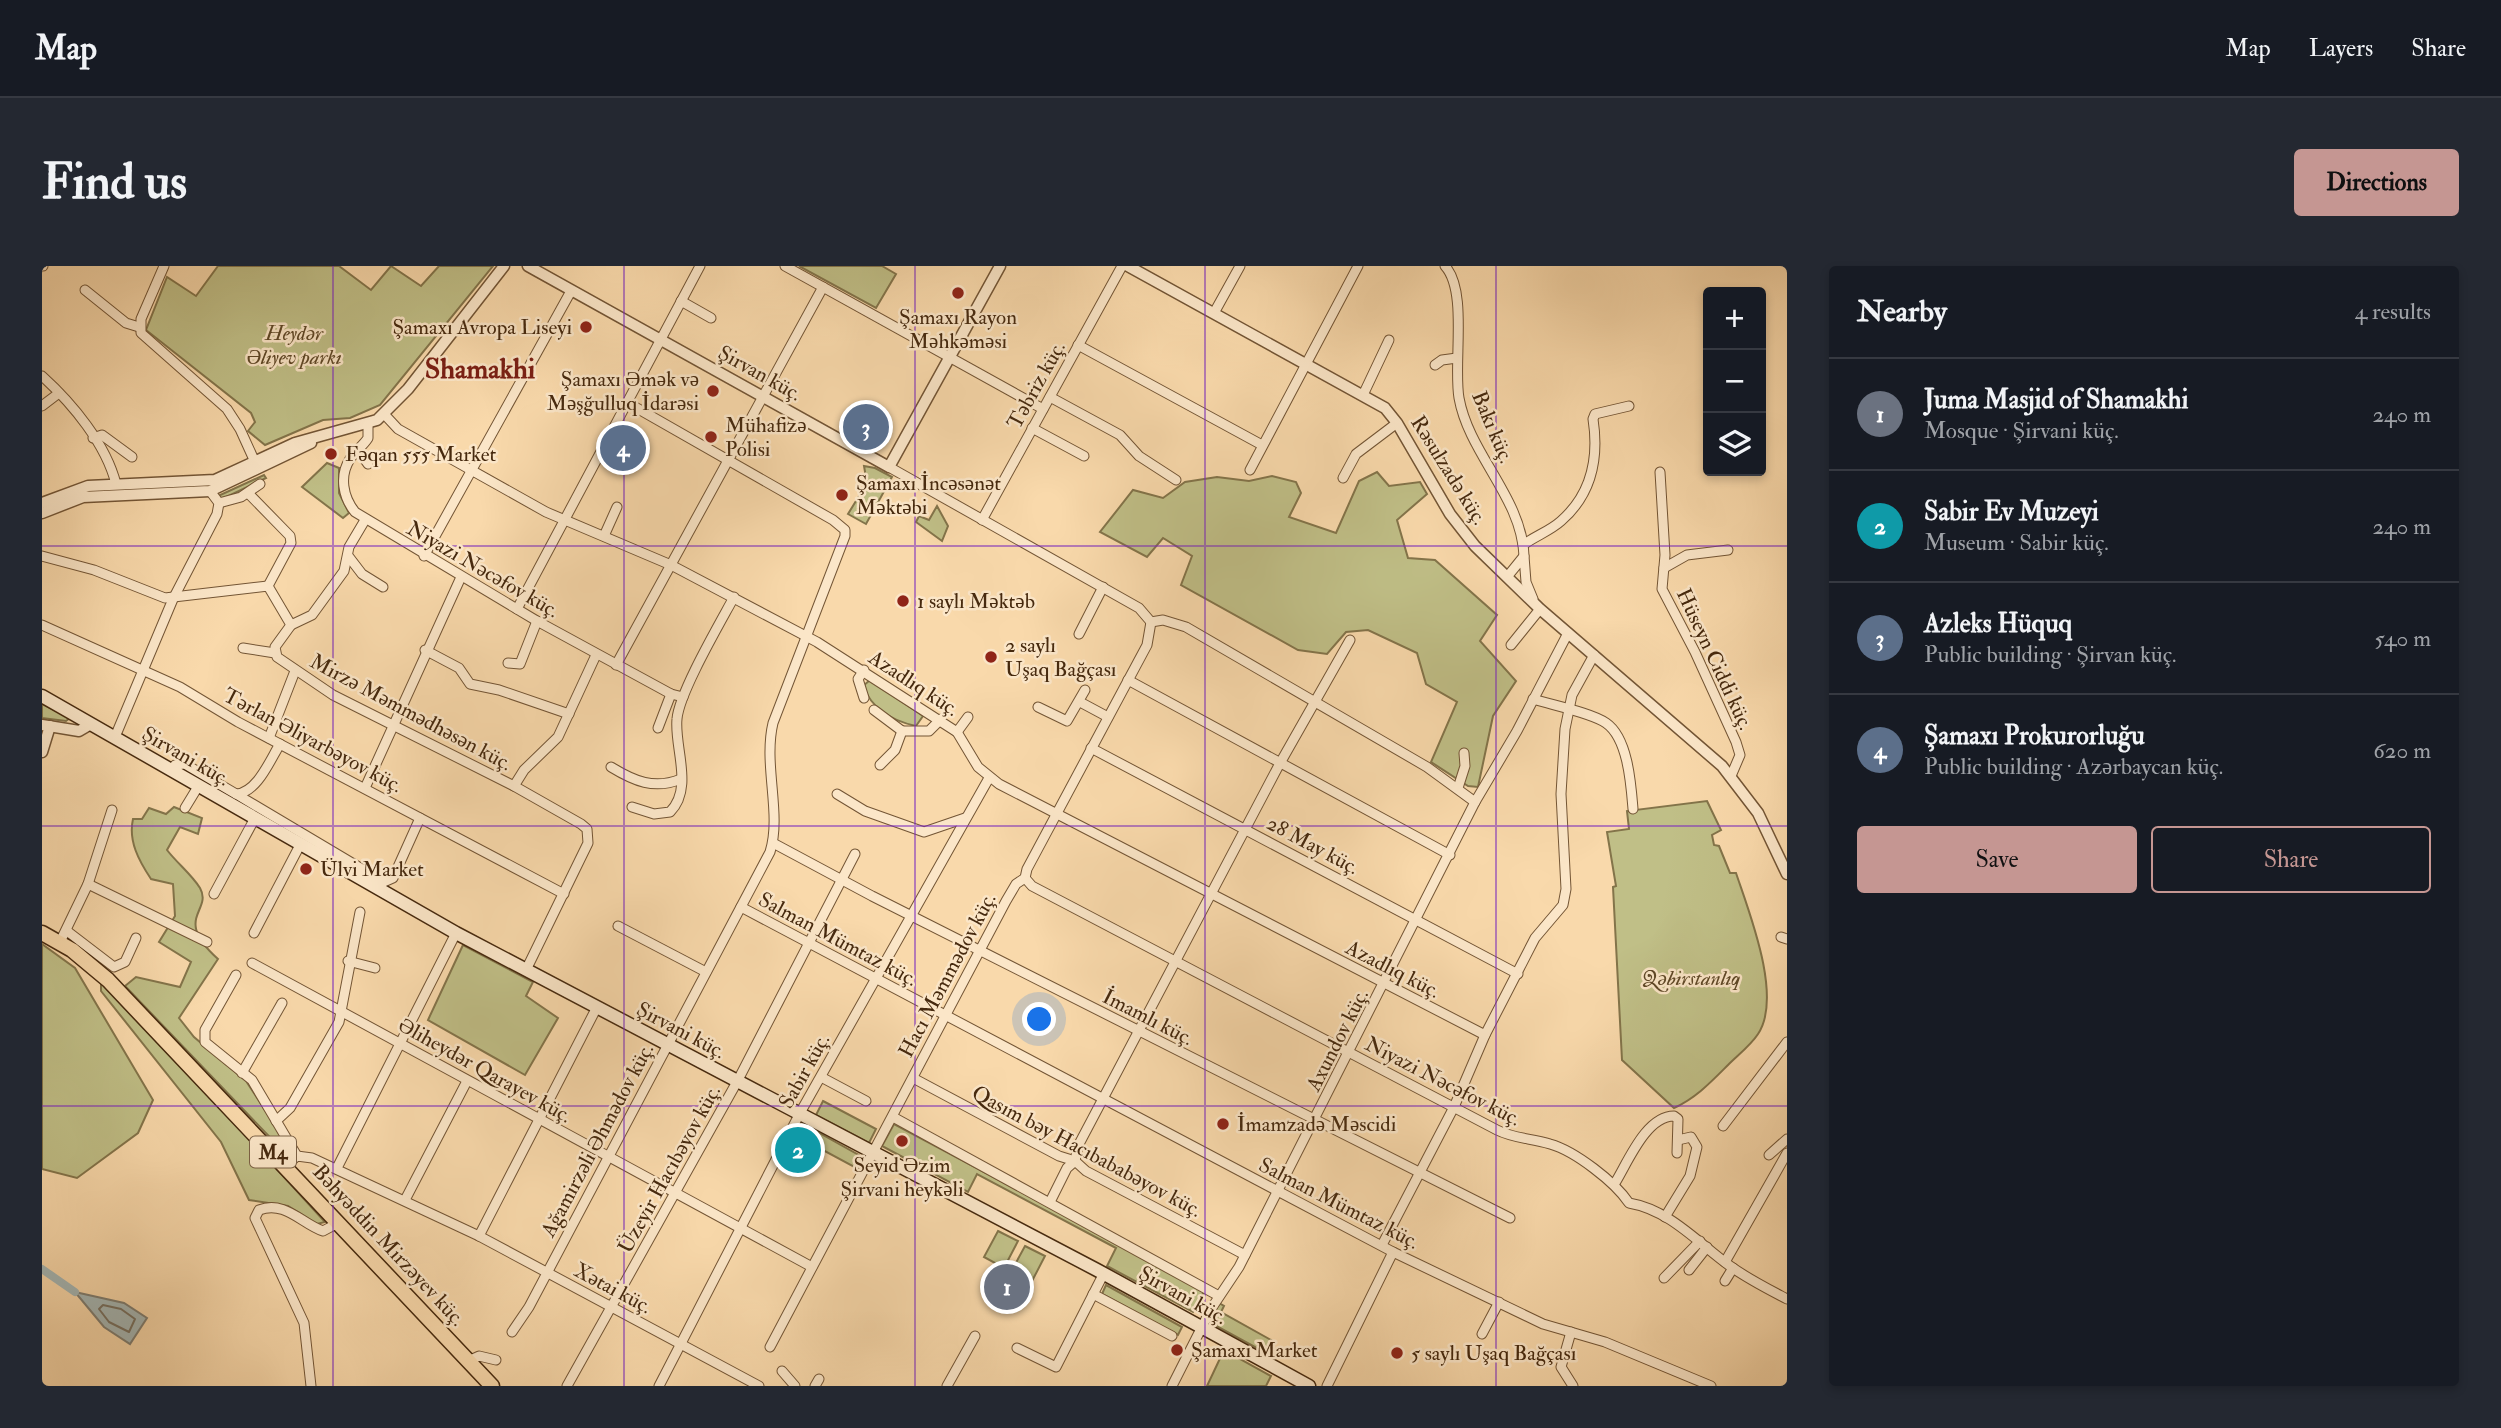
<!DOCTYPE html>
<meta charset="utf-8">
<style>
:root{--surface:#171b24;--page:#242831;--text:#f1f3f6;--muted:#9ea1a6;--line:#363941;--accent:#c59692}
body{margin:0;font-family:"IM FELL Double Pica",serif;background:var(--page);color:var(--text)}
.controls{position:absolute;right:21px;top:21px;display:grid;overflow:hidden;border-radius:7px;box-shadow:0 4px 10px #0003}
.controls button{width:63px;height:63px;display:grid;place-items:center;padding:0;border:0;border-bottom:2px solid var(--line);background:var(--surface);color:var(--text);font:35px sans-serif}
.you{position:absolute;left:998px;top:754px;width:24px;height:24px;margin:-18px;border:5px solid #fff;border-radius:50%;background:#1a73e8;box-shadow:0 0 0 10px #1a73e833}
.badge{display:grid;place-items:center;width:46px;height:46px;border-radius:50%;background:var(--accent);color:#fff;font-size:23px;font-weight:700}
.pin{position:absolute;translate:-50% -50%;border:4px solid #fff;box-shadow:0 2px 7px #0006}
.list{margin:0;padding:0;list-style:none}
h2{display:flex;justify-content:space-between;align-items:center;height:91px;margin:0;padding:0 28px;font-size:30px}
h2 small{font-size:23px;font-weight:400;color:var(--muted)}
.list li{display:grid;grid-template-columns:46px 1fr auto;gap:21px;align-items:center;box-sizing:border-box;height:112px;padding:0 28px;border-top:2px solid var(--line)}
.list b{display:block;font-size:26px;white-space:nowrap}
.list p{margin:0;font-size:23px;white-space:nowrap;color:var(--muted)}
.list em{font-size:23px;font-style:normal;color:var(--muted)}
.actions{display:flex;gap:14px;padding:21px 28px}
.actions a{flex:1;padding:16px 0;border:2px solid var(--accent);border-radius:7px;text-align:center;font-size:24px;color:var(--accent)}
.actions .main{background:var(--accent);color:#111}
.icon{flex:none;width:38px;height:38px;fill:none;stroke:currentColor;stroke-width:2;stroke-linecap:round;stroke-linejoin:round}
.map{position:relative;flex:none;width:1745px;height:1120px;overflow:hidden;border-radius:7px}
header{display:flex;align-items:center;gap:42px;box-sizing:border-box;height:98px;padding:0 35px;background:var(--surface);border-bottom:2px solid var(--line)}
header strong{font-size:33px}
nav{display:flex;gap:38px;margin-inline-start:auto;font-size:24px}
.intro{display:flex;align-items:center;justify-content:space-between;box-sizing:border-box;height:168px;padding:0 42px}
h1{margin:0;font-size:49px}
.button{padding:18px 32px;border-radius:7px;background:var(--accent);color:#111;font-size:24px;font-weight:700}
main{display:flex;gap:42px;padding:0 42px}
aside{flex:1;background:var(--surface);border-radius:7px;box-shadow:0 4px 10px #0003}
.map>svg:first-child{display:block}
.green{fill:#c0bf87;stroke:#83744a;stroke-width:2}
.water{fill:#a4b7b6;stroke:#7e7e73;stroke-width:2}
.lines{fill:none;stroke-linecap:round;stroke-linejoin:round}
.shore{stroke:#757062;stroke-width:2}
.canal{stroke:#a4b7b6;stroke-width:8}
.minor-casing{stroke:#735535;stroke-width:11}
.tertiary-casing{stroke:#735535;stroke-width:13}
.secondary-casing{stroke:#46290e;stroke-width:15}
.trunk-casing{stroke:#46290e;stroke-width:17}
.minor{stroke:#fbe6c8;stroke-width:9}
.tertiary{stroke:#fbe6c8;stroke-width:10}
.secondary{stroke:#fbe6c8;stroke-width:12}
.trunk{stroke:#f9d9ab;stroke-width:14}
.grid{fill:none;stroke:#7b2cbf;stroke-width:2;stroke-opacity:0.55}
.poi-dot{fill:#8f2418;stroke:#fbe6c8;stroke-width:2.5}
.labels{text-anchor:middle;stroke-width:5;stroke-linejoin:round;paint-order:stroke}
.shield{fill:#fbe6c8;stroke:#7c6246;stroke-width:2}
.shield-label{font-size:19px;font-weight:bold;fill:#46290e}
.poi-label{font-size:21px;fill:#46290e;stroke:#fbe6c8;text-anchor:start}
.park-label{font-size:21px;font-style:italic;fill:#5e4726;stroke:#fbe6c8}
.street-label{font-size:21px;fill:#46290e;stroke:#fbe6c8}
.district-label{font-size:28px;font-weight:bold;fill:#7a1f14;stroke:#fbe6c8}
</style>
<header>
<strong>Map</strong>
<nav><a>Map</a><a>Layers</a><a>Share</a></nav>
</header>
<div class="intro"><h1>Find us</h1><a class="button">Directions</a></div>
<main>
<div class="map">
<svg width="1745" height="1120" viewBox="0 0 1745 1120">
<rect width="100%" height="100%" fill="#f9d9ab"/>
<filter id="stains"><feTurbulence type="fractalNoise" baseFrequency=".00286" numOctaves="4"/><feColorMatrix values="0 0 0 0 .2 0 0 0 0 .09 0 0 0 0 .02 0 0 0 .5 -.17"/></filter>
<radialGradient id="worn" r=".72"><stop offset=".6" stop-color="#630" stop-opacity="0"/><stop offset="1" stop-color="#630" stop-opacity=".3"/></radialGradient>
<!-- green -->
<g class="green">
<path d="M176,0H297L329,24L349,0L379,20L397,0H451L338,139L308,152L281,154L223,179L206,165L213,156L209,147L104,64L125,11L154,30Z"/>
<path d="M757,0H840L854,8L834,42Z"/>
<path d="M285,197L297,202V227L307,247L301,252L260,221Z"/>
<path d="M822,200L833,202L850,211L824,258L806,248L825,217Z"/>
<path d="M1335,206L1347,220L1378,216L1385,228L1355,254L1366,292L1393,294L1455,349L1438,375L1474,415L1451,450L1436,521L1426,520L1389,496L1415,436L1384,418L1375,387L1326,364L1304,366L1285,388L1256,384L1139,319L1150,290L1121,272L1105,291L1058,266L1091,224L1121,232L1143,216L1175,211L1207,215L1230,210L1254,216L1259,227L1247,251L1294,267L1317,215Z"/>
<path d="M222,209L224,212L178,234L176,230Z"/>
<path d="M895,240L906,260L900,275L874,256L877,250L887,254Z"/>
<path d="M828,414L881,450L874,460C851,455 830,443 821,420Z"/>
<path d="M0,438L28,452L24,455L0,452Z"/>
<path d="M1665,535L1679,564L1670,569L1672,579L1677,580L1688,607H1694C1707,646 1741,731 1716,768C1709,779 1696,789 1686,799C1669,816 1654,832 1632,842L1580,794L1571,621L1574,620L1565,566L1587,563L1585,545Z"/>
<path d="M132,541L160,552L156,568L138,561L125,584C135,597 150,609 158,622C171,645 130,652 176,693L137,752L152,771L204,815L250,885L244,888L83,720L94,711L138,721L149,696L117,676L133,650L131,618L109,613C97,595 86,575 91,553H100L107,542L124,548Z"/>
<path d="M0,678L33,702L111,834L96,867L35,912L0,903Z"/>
<path d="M421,679L491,716L484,730L516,752L483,809L386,754Z"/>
<path d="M59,716L150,810L283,956L275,958L246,940L207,934L179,876L59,725Z"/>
<path d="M781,835L834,863L827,877L774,849Z"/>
<path d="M852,858L1163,1024L1151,1046L1065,1000L1074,982L935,908L926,926L840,880Z"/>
<path d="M772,864L822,892L816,903L766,876Z"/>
<path d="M956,965L976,975L962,1002L942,991Z"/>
<path d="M983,980L1003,990L989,1017L969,1006Z"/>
<path d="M1064,1019L1140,1061L1136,1069L1060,1028Z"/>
<path d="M1177,1037L1182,1040L1179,1046L1229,1074L1222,1086L1167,1056Z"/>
<path d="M1182,1084L1229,1110L1224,1120H1165Z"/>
</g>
<!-- water -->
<path class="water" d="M33,1026L82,1037L105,1052L88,1078L62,1061Z"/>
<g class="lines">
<!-- shore -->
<path class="shore" d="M61,1039L79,1043L93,1053L87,1066L67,1056L57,1043Z"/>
<!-- canal -->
<path class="canal" d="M0,1003L33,1026"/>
<!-- minor casing -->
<g class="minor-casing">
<g id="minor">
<path d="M0,0H1"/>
<path d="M122,0L99,53V67L185,143L198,163L213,196"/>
<path d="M743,0L1001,143"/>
<path d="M1403,0C1426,25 1411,97 1417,132C1427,188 1480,232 1482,290"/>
<path d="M43,24L84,57L97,61"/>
<path d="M639,35L669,52"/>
<path d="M1172,47L1198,0"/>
<path d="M1036,79L1220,179"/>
<path d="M1393,99L1400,94L1415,92"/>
<path d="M0,110C30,137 64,178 74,218"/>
<path d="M1321,129L1347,74"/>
<path d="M1008,131L1078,169L1097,190L1134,214"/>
<path d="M0,140L17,127"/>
<path d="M342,148L356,163L504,246L629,299L775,376L915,466L936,501L957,518L1443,769"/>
<path d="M326,158V172C321,180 313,185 308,193C297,210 301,231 313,246L495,355L629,428L641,431"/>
<path d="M990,162L1042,190"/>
<path d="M51,172L60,169L90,191"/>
<path d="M316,184L326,198"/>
<path d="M847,201L1097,342L1109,356"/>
<path d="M1208,204L1316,0"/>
<path d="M1618,206L1623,289L1620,323L1653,386L1694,476L1698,489L1689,510"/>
<path d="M1301,212L1314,188L1355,157"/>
<path d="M206,227L248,270L249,277L226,320"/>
<path d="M177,237L199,231L218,218"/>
<path d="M940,254L1080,0"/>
<path d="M562,270L575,241"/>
<path d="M1481,279C1493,270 1508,265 1519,255C1550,228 1557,192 1551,153L1553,148L1587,140"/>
<path d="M0,290L52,304L123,332L226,320L249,359L233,381L235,391L291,429L472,520L539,558L545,563L546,577L484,704"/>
<path d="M382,290L529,25"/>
<path d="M307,291L320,308L341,321"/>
<path d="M1622,302L1645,289L1686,284"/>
<path d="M1465,311L1482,290L1484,316L1491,333"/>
<path d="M475,343L658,0"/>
<path d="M1109,356L1121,354L1144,361L1385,501L1433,536"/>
<path d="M0,359L138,421L196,456L522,628"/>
<path d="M249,359L270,349L302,305L307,281L323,254"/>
<path d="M1037,368L1061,321"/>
<path d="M1469,379L1498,343"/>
<path d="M201,382L233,387"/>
<path d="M383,384L417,402L428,418L457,424L527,448"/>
<path d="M466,397L478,398L495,355"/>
<path d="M574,399L781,21"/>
<path d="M822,404L816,413L822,432"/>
<path d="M1086,414L1408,589"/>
<path d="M1491,433C1510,439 1550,447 1564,457C1586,472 1589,518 1591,543"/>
<path d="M1038,436L1066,451"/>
<path d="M996,441L1025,455L1043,424"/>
<path d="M832,444L860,465"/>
<path d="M616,462L629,428"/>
<path d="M915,466L926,451"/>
<path d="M73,471L131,333L175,248L177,237L168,225"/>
<path d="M227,472L253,405"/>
<path d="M1049,482L1476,708"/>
<path d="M838,499L853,484L860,465H887L899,453"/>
<path d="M569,501C592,515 612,524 639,513"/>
<path d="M130,503L133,499L143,498L194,528C215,527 228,494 238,478"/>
<path d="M472,520L482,504L516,471L554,389"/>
<path d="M323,522L419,311"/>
<path d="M1416,522L1423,500L1422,487"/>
<path d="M194,528L342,616L351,612L378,552"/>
<path d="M795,528L823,545L882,566L923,552"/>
<path d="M590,541L612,548L628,546C652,522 632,481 635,453C637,427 678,357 692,331"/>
<path d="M143,542L157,519"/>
<path d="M731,577L830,630L1468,952"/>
<path d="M983,612L990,620L1455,864C1473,873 1489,872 1508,878C1533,885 1573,916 1587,937C1628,944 1656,977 1688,1000C1706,1013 1726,1023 1745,1033"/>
<path d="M46,618L165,676"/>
<path d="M172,628L213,552"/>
<path d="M699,641L1351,986L1501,1058L1563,1076L1669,1120"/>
<path d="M576,660L664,706"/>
<path d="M25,665L72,701L83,696L94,672"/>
<path d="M212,667L258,579"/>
<path d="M1739,671L1745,673"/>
<path d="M18,676L46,618L70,544"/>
<path d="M306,695L333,702"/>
<path d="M210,697L770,1001"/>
<path d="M194,709L163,764V776L210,814L255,890"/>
<path d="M200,807L240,737"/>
<path d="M779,811L824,835"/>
<path d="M871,812L1017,890L1033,895L1044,905L1203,989"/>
<path d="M851,851L1177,1030"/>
<path d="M234,855L248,842L297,756L318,646"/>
<path d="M1681,860L1745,776"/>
<path d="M1727,889L1745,873"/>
<path d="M1033,895L1036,880L1237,499L1308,374"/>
<path d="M244,900L255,890L270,892L437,970L717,1120"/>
<path d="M295,902L414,667"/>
<path d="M1573,917C1586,896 1604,850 1632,850L1636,853L1635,887"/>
<path d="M363,934L425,815"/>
<path d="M1008,936L1025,902L1033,895"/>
<path d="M1623,951L1648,910L1655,881L1649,871L1636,874"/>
<path d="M437,970L555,741"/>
<path d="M1340,979L1412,841L1443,769L1493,672L1521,639L1524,623L1519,528L1523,463L1530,429L1552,389"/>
<path d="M1683,996L1745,887"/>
<path d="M1647,1004L1665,981"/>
<path d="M1622,1012L1658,975"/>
<path d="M1683,1015L1691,1002"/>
<path d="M1051,1028L1130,1070"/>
<path d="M470,1066L487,1041L728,586C740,548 721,499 731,457L803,270V264L791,254L586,137"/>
<path d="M1529,1066L1519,1101L1531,1120"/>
<path d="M1440,1068L1457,1036"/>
<path d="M728,1081L964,635L974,618L983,612L985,603L1105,379L1109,356"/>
<path d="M975,1082L1014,1101L1062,1007"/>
<path d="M426,1095L437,1090L454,1094"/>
<path d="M740,1105L753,1120"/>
<path d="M269,1120L262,1057L213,952L217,944C243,934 260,958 281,965L296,957"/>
<path d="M525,1120L696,814L813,588"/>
<path d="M617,1120L758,847L947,512"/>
<path d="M773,1120L777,1113"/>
<path d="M905,1120L933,1070"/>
<path d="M1130,1120L1169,1043L1197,1001L1433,536L1475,465L1526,367"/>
<path d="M1285,1120L1351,986"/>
</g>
</g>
<!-- tertiary casing -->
<g class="tertiary-casing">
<g id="tertiary">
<path d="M486,0L847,201L958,0"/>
<path d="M1086,0L1343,142L1355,157L1408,248L1433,280L1498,343L1680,500L1716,547L1745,608"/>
<path d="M0,237L46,220L173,214L253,177L335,154L366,123L462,0"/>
<path d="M0,247L41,231L168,225L269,177"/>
<path d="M0,459L37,465L49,458"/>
<path d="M0,486L8,460"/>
</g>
</g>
<!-- secondary casing -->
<g class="secondary-casing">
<path id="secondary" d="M0,430L414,667L1055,1004L1267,1120"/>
</g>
<!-- trunk casing -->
<g class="trunk-casing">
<path id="trunk" d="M0,667L30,684L66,714L450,1120"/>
</g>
<!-- minor -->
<use href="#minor" class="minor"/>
<!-- tertiary -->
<use href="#tertiary" class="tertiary"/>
<!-- secondary -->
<use href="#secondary" class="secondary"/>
<!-- trunk -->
<use href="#trunk" class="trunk"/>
</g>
<!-- grid -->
<path class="grid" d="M291,0V1120M582,0V1120M873,0V1120M1163,0V1120M1454,0V1120M0,280H1745M0,560H1745M0,840H1745"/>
<!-- markers -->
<g class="poi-dot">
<circle cx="916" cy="27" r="7"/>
<circle cx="544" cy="61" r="7"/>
<circle cx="671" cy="125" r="7"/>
<circle cx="669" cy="171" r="7"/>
<circle cx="289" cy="188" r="7"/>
<circle cx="800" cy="229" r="7"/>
<circle cx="861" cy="335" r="7"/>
<circle cx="949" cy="391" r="7"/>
<circle cx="264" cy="603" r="7"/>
<circle cx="1181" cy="858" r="7"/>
<circle cx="860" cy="875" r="7"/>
<circle cx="1135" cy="1084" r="7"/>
<circle cx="1355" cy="1087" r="7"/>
</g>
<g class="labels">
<!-- shield labels -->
<rect class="shield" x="208" y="870.5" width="46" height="31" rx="5"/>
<g class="shield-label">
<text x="231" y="893">M4</text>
</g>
<!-- poi labels -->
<g class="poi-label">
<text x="916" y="58" text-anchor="middle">Şamaxı Rayon<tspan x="916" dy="24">Məhkəməsi</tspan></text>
<text x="530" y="68" text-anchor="end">Şamaxı Avropa Liseyi</text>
<text x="657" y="120" text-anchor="end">Şamaxı Əmək və<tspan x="657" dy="24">Məşğulluq İdarəsi</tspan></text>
<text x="683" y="166">Mühafizə<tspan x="683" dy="24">Polisi</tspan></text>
<text x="303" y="195">Fəqan 555 Market</text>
<text x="814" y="224">Şamaxı İncəsənət<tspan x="814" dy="24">Məktəbi</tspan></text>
<text x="875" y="342">1 saylı Məktəb</text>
<text x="963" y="386">2 saylı<tspan x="963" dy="24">Uşaq Bağçası</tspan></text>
<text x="278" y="610">Ülvi Market</text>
<text x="1195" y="865">İmamzadə Məscidi</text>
<text x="860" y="906" text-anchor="middle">Seyid Əzim<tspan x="860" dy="24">Şirvani heykəli</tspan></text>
<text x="1149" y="1091">Şamaxı Market</text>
<text x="1369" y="1094">5 saylı Uşaq Bağçası</text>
</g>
<!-- park labels -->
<g class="park-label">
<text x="252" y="74">Heydər<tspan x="252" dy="24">Əliyev parkı</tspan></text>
<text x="1649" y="719">Qəbirstanlıq</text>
</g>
<!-- street labels -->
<g class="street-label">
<text transform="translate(718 107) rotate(29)" y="7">Şirvan küç.</text>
<text transform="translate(994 119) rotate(-61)" y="7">Təbriz küç.</text>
<text transform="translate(1451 161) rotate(67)" y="7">Bakı küç.</text>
<text transform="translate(1407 204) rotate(58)" y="7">Rəsulzadə küç.</text>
<text transform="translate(441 303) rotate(30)" y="7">Niyazi Nəcəfov küç.</text>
<text transform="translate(1673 393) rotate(65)" y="7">Hüseyn Ciddi küç.</text>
<text transform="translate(872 417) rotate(33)" y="7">Azadlıq küç.</text>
<text transform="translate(369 446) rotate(28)" y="7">Mirzə Məmmədhəsən küç.</text>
<text transform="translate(271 474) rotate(28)" y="7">Tərlan Əliyarbəyov küç.</text>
<text transform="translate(144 490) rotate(30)" y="7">Şirvani küç.</text>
<text transform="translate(1271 579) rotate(28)" y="7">28 May küç.</text>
<text transform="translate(796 673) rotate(28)" y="7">Salman Mümtaz küç.</text>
<text transform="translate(1351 703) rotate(27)" y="7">Azadlıq küç.</text>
<text transform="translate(905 709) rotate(-62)" y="7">Hacı Məmmədov küç.</text>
<text transform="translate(1106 751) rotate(27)" y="7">İmamlı küç.</text>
<text transform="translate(639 764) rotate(28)" y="7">Şirvani küç.</text>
<text transform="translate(1295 774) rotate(-63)" y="7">Axundov küç.</text>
<text transform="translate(443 804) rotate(29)" y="7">Əliheydər Qarayev küç.</text>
<text transform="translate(762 805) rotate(-61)" y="7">Sabir küç.</text>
<text transform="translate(1401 815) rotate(27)" y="7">Niyazi Nəcəfov küç.</text>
<text transform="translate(555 874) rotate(-62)" y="7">Ağamirzəli Əhmədov küç.</text>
<text transform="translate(1045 885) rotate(28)" y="7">Qasım bəy Hacıbababəyov küç.</text>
<text transform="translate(627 903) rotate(-61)" y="7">Üzeyir Hacıbəyov küç.</text>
<text transform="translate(1297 937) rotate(27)" y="7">Salman Mümtaz küç.</text>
<text transform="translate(347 979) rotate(47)" y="7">Bəhyəddin Mirzəyev küç.</text>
<text transform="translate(571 1022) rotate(28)" y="7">Xətai küç.</text>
<text transform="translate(1141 1029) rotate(29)" y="7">Şirvani küç.</text>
</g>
<!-- district labels -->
<g class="district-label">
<text x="438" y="112">Shamakhi</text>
</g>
</g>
<rect width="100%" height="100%" filter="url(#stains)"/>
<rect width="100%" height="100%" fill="url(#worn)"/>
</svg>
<div class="controls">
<button>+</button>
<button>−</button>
<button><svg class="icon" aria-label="layers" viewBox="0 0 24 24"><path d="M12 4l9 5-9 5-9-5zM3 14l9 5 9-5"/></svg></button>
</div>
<div class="you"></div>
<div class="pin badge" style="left:965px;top:1021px;background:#6b7280">1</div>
<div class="pin badge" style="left:756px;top:884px;background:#0f9aa8">2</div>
<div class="pin badge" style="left:824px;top:161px;background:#5c6f8a">3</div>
<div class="pin badge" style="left:581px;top:182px;background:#5c6f8a">4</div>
</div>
<aside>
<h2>Nearby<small>4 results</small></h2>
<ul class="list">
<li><span class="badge" style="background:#6b7280">1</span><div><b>Juma Masjid of Shamakhi</b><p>Mosque · Şirvani küç.</p></div><em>240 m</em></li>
<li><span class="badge" style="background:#0f9aa8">2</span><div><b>Sabir Ev Muzeyi</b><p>Museum · Sabir küç.</p></div><em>240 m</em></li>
<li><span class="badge" style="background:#5c6f8a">3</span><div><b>Azleks Hüquq</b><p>Public building · Şirvan küç.</p></div><em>540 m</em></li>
<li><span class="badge" style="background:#5c6f8a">4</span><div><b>Şamaxı Prokurorluğu</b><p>Public building · Azərbaycan küç.</p></div><em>620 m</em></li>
</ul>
<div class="actions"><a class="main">Save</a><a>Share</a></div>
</aside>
</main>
